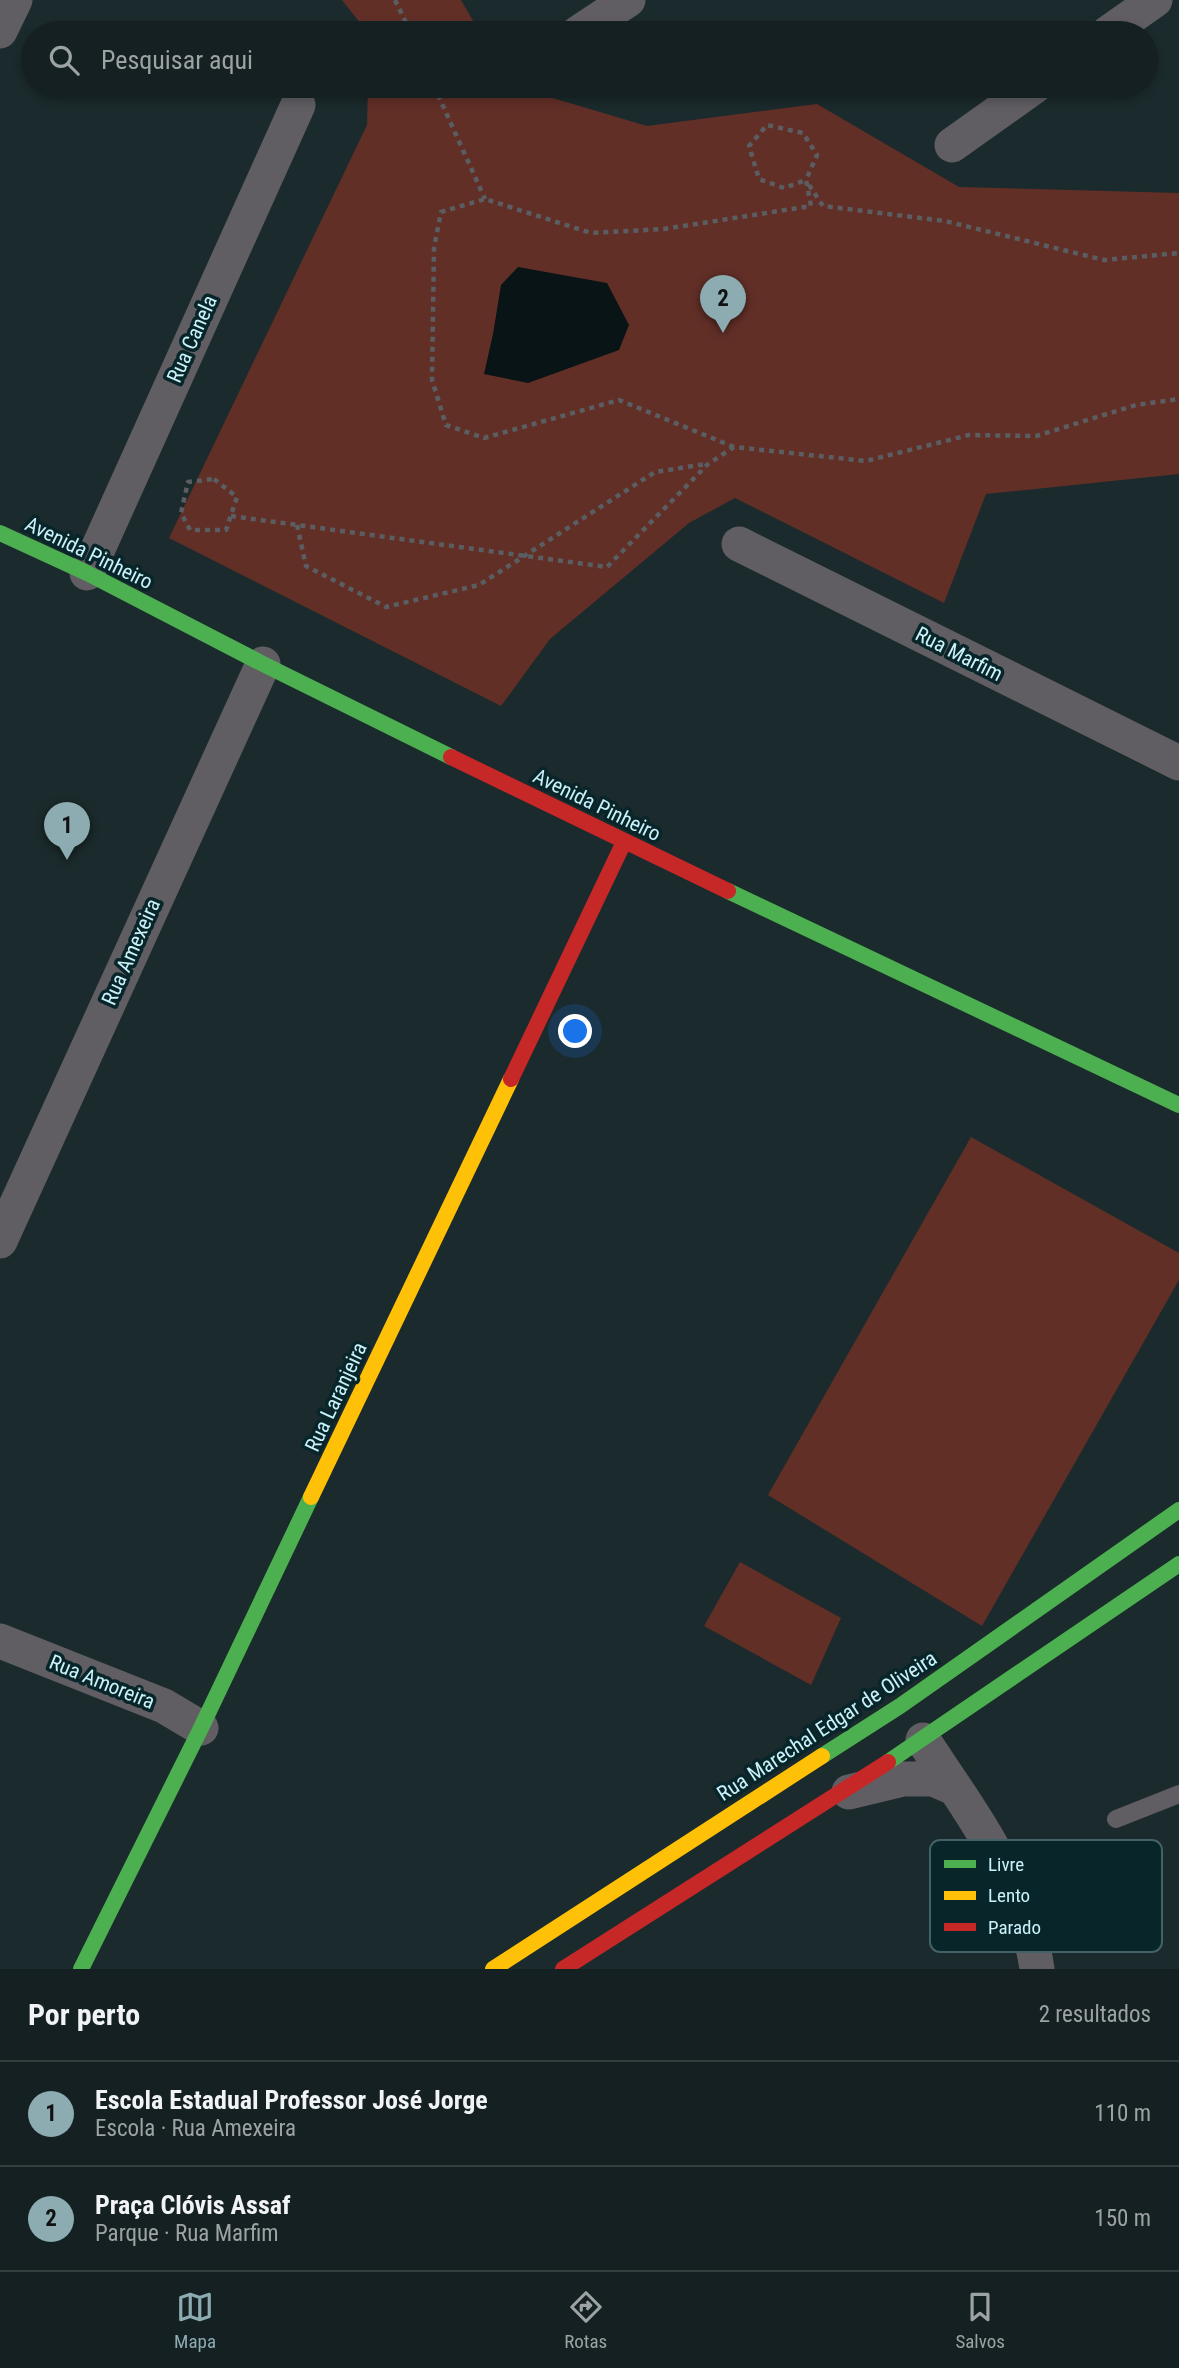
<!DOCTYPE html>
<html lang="pt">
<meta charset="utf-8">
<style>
:root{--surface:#142021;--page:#1d282a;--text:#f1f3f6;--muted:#9da3a5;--line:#333e3f;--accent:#8cacb2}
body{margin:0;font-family:"Roboto Condensed",sans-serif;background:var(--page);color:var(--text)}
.you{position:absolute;left:576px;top:1032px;width:24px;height:24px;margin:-18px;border:5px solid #fff;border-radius:50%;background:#1a73e8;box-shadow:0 0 0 10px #1a73e833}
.badge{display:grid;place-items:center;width:46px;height:46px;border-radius:50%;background:var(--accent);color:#111;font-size:23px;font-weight:700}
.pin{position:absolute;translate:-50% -58px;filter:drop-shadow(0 2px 4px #0008)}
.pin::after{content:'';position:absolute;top:37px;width:24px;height:21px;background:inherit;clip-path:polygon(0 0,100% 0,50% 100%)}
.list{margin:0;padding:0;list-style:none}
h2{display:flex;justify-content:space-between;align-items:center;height:91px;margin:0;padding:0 28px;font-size:30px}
h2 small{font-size:23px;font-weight:400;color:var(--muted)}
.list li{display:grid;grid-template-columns:46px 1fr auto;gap:21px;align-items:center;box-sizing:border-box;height:105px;padding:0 28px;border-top:2px solid var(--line)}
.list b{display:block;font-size:26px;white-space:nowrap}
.list p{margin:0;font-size:23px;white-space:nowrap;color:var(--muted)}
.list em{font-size:23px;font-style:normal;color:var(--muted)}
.icon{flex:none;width:38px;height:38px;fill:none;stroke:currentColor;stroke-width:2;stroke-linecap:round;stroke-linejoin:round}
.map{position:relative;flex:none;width:1179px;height:1969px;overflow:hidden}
.search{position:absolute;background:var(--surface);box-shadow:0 4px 10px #0003;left:21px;right:21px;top:21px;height:77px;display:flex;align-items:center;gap:18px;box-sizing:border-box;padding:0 24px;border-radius:38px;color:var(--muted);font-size:26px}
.sheet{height:301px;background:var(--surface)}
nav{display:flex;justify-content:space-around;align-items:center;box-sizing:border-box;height:98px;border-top:2px solid var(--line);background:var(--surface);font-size:19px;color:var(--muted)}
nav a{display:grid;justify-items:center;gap:4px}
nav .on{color:var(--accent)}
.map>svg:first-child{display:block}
.green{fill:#622f27}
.water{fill:#081416}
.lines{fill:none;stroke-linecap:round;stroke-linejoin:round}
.path{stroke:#5a5e62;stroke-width:4.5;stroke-dasharray:5 5;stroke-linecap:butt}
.lane{stroke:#605e63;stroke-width:18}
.street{stroke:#605e63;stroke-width:35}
.fast{stroke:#4caf50;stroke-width:16}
.slow{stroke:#ffc107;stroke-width:16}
.jam{stroke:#c62828;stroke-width:16}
.labels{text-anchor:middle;stroke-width:7;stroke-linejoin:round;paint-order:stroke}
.street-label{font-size:21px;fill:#c9f2fa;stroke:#08252a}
.key{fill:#08252a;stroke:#426268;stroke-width:2}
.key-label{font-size:19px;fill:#c9f2fa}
</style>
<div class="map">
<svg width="1179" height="1969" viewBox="0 0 1179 1969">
<rect width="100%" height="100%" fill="#1b2a2c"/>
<!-- green -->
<g class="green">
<path d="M342,0H461L480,33H368Z"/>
<path d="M368,86H533L546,96L647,126L817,104L959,187L1179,193V474L986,494L944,603L735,498L689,523L550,639L501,706L169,538L367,125Z"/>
<path d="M971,1137L1179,1253V1280L982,1626L768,1495Z"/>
<path d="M740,1562L841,1618L811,1685L704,1626Z"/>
</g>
<!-- water -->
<path class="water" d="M518,267L607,283L629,325L619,350L528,383L484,374L493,334L501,285Z"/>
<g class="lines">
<!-- path -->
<g class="path">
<path d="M395,0L411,33"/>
<path d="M434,86L485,199"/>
<path d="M809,185L823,206L945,221L1104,260L1179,253"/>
<path d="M734,447L619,400L484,438L446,425L432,380L434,248L441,212L485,199L591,233L664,229L811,206L806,180L817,155L803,133L767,125L749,146L759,179L784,188L806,180"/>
<path d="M214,479L237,497L226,530H190L181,513L188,482Z"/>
<path d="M231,516L607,567L708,464L734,447L866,461L969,435L1036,436L1136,405L1179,399"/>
<path d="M297,525L306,566L386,607L479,585L655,472L706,464"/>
</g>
<!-- lane -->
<path class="lane" d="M1116,1819L1179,1794"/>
<!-- street -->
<g class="street">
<path d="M0,31L15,0"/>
<path d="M578,33L628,0"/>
<path d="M1108,33L1155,0"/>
<path d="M952,145L1035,86"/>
<path d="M739,544L1179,763"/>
<path d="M87,573L298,105"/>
<path d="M0,1241L263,664"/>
<path d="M0,1641L164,1706L201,1728"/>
<path d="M923,1740C970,1811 1025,1883 1037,1969"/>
<path d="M849,1792L903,1779H933L954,1788"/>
</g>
<!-- fast -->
<g class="fast">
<path d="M0,533L87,573L263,664L451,757"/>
<path d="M728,891L1179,1105"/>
<path d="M822,1756L900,1706L1179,1510"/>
<path d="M888,1762L1179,1564"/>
<path d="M81,1969L201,1728L311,1497"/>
</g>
<!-- slow -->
<g class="slow">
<path d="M311,1497L511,1079"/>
<path d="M493,1969L822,1756"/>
</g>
<!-- jam -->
<g class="jam">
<path d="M451,757L728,891"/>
<path d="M511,1079L624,842"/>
<path d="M563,1969L888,1762"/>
</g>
</g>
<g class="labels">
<!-- street labels -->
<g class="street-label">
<text transform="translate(192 339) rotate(-66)" y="7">Rua Canela</text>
<text transform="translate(89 553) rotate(26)" y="7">Avenida Pinheiro</text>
<text transform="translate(959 654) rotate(27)" y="7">Rua Marfim</text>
<text transform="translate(597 805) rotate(26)" y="7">Avenida Pinheiro</text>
<text transform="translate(131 952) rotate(-66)" y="7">Rua Amexeira</text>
<text transform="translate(336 1397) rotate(-65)" y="7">Rua Laranjeira</text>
<text transform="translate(102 1682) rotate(22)" y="7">Rua Amoreira</text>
<text transform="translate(827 1726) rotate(-33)" y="7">Rua Marechal Edgar de Oliveira</text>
</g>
</g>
<!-- legend -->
<rect x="930" y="1840" width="232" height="112" rx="10" class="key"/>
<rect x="944" y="1860" width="32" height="8" fill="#4caf50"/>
<rect x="944" y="1891" width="32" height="9" fill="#ffc107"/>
<rect x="944" y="1923" width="32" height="8" fill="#c62828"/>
<g class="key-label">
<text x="988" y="1871">Livre</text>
<text x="988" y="1902">Lento</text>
<text x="988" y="1934">Parado</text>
</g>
</svg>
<div class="you"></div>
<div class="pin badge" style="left:67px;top:860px">1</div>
<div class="pin badge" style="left:723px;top:333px">2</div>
<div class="search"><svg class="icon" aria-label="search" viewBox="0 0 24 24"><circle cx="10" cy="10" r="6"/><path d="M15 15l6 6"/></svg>Pesquisar aqui</div>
</div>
<section class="sheet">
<h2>Por perto<small>2 resultados</small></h2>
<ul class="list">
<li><span class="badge">1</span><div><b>Escola Estadual Professor José Jorge</b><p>Escola · Rua Amexeira</p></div><em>110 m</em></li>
<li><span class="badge">2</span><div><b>Praça Clóvis Assaf</b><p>Parque · Rua Marfim</p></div><em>150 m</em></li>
</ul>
</section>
<nav>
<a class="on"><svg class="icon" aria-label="map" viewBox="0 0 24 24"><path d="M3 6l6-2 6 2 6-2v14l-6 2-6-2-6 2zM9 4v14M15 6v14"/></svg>Mapa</a>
<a><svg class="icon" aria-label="directions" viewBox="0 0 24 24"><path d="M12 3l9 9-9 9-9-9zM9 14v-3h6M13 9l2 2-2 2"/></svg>Rotas</a>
<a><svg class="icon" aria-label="saved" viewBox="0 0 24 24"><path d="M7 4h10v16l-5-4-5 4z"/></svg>Salvos</a>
</nav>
